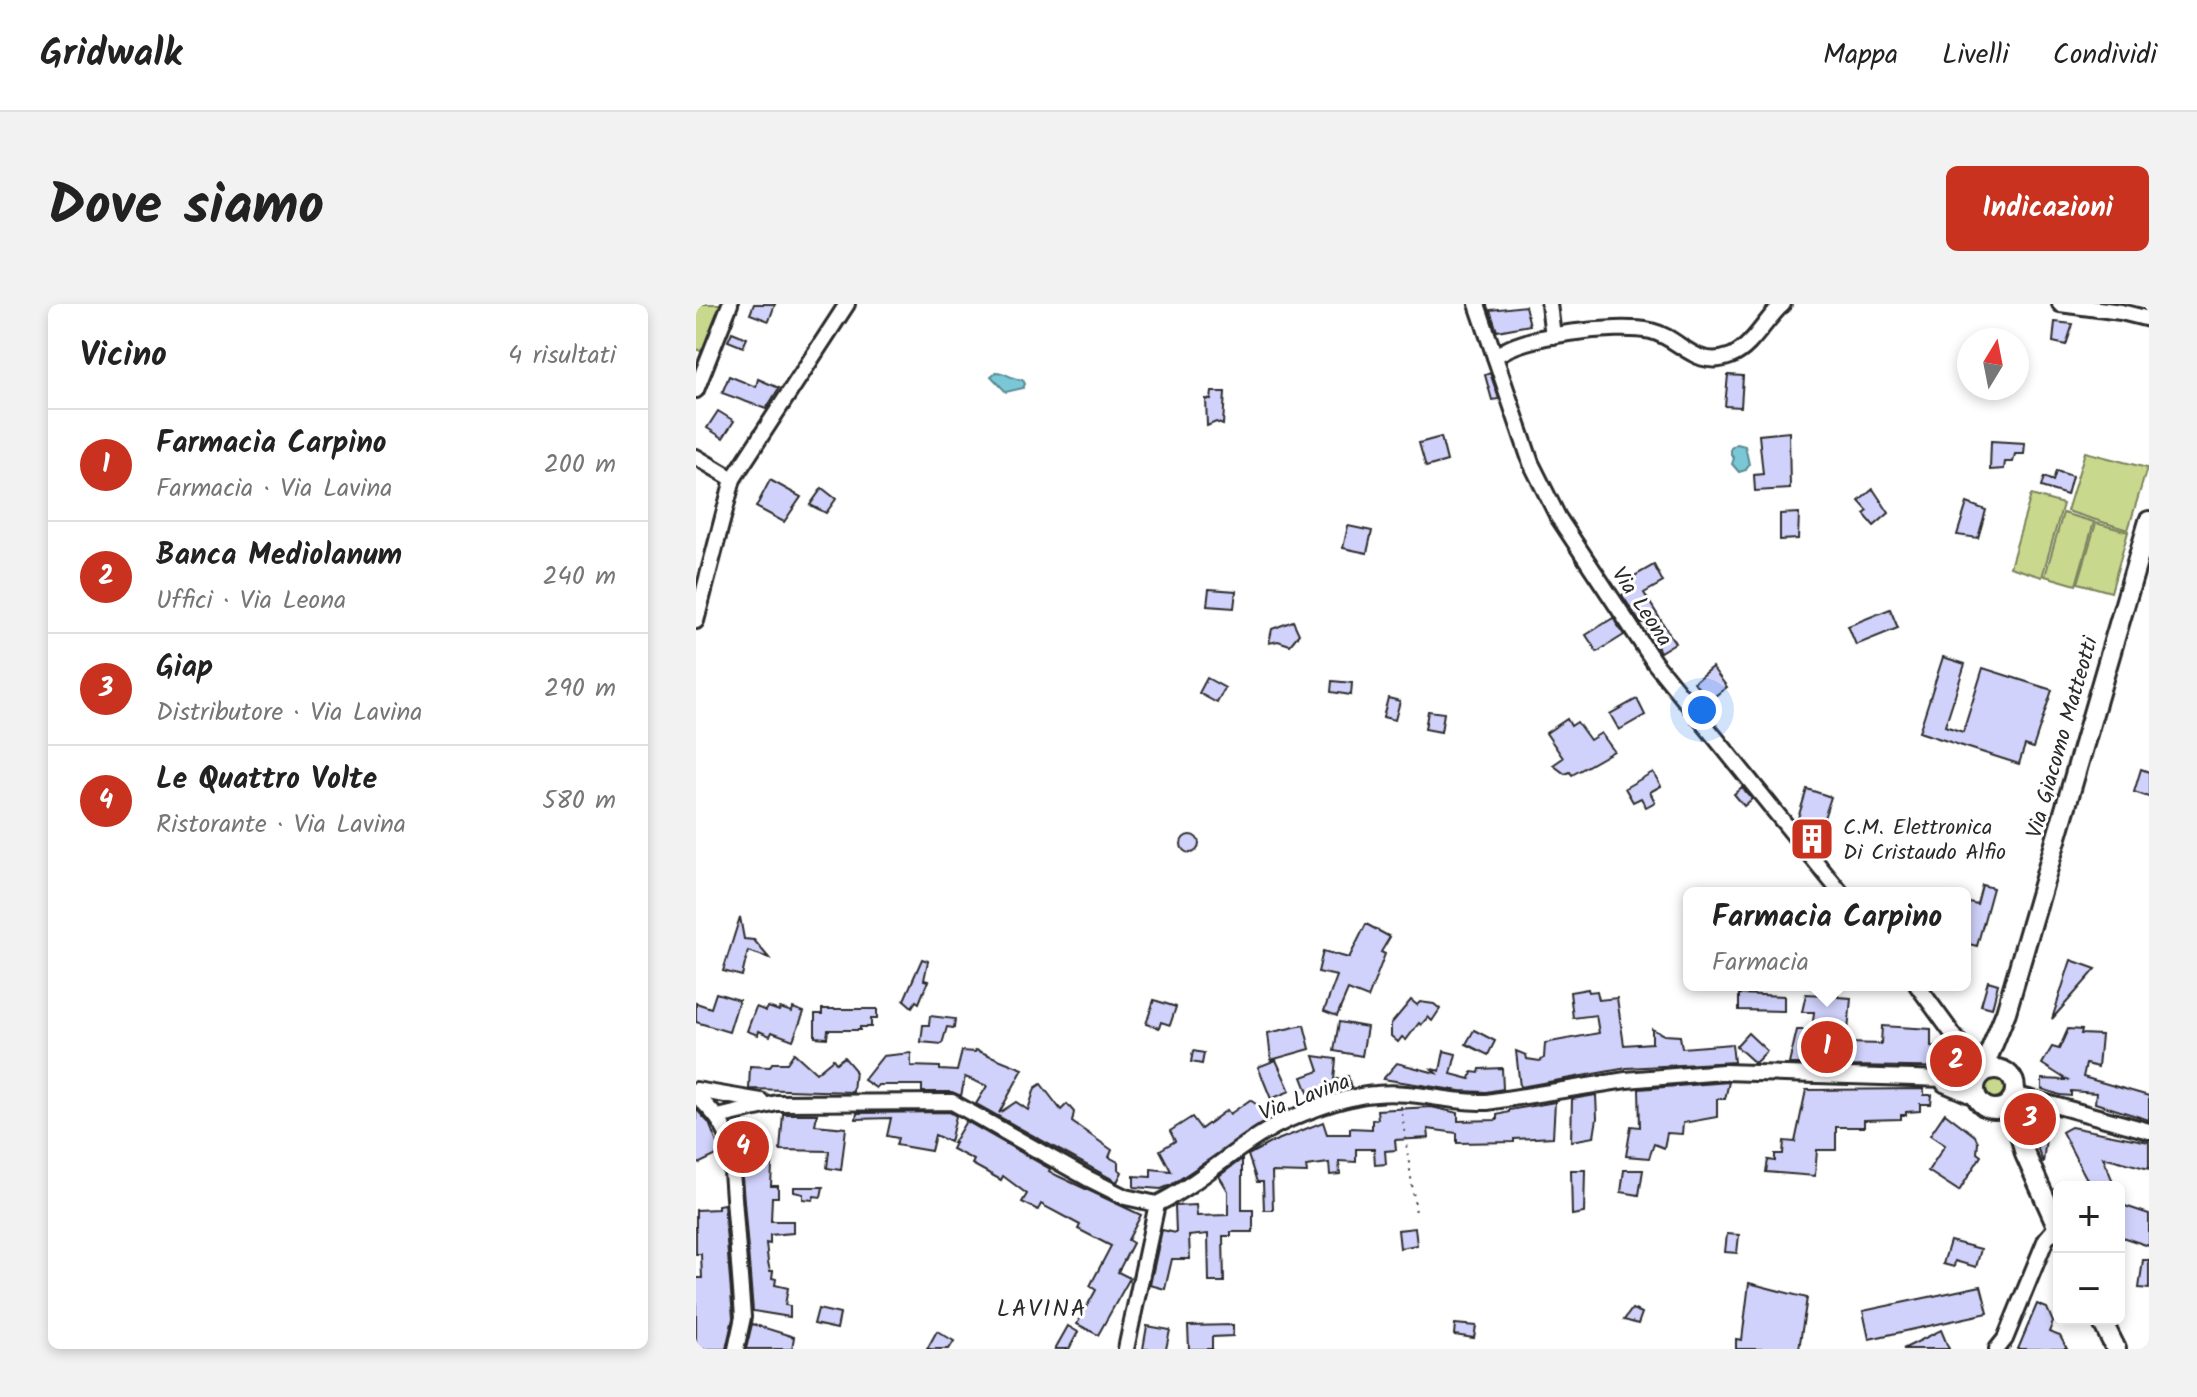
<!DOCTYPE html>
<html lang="it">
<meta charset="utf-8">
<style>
:root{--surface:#fff;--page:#f2f2f2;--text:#222;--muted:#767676;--line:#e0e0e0;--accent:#c8321e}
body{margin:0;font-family:Kalam,sans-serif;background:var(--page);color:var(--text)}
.controls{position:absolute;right:24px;bottom:24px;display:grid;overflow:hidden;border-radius:12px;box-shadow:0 4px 12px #0003}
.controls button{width:72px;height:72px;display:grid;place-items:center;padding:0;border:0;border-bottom:2px solid var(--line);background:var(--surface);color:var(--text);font:40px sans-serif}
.compass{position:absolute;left:1261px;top:24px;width:72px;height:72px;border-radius:50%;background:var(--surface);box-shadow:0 4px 12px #0003;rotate:10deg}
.you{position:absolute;left:1006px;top:406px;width:28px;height:28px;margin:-20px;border:6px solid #fff;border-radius:50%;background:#1a73e8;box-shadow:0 0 0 12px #1a73e833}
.badge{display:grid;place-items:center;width:52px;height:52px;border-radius:50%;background:var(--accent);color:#fff;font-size:26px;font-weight:700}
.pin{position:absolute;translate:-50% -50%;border:4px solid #fff;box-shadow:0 2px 8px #0006}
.popup{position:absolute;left:987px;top:583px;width:288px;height:104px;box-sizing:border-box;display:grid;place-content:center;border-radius:12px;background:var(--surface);filter:drop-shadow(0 2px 6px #0005);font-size:26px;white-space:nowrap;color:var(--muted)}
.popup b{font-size:30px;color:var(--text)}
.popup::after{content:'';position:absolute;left:50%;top:100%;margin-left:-16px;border:16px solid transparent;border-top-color:var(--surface)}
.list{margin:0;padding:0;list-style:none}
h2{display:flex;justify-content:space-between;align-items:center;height:104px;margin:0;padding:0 32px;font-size:34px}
h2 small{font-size:26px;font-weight:400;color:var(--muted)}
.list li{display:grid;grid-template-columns:52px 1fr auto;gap:24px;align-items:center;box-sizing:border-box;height:112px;padding:0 32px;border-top:2px solid var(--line)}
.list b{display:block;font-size:30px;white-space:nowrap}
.list p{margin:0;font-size:26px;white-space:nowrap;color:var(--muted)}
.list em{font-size:26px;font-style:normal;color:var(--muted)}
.map{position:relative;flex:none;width:1453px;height:1045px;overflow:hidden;border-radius:12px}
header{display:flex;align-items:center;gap:48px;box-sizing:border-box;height:112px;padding:0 40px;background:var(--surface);border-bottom:2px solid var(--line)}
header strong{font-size:38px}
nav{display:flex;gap:44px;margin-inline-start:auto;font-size:28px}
.intro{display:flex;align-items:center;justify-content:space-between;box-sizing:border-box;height:192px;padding:0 48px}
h1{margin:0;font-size:56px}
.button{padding:20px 36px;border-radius:12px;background:var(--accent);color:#fff;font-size:28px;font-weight:700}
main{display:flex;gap:48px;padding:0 48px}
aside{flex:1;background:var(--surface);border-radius:12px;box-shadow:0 4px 12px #0003}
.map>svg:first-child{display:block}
.green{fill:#c8d88d;stroke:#7a825c;stroke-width:2}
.water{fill:#7ac8d7;stroke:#5a8992;stroke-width:2}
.building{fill:#d1d2fb;stroke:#2b2b2b;stroke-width:2}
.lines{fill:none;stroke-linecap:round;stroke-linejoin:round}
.minor-casing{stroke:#2b2b2b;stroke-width:20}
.major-casing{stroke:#2b2b2b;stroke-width:24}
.path{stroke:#2b2b2b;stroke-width:2;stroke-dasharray:2 6;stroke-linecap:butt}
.minor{stroke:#fff;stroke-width:14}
.major{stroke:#fff;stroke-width:18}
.labels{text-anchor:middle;stroke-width:6;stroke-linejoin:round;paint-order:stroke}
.street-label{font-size:22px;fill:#2b2b2b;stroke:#fff}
.poi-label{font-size:22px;fill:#2b2b2b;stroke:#fff;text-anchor:start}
.neighbourhood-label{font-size:24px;letter-spacing:2px;fill:#2b2b2b;stroke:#fff}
</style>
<header>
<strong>Gridwalk</strong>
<nav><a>Mappa</a><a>Livelli</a><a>Condividi</a></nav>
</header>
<div class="intro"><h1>Dove siamo</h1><a class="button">Indicazioni</a></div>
<main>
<aside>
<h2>Vicino<small>4 risultati</small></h2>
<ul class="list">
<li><span class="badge">1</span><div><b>Farmacia Carpino</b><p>Farmacia · Via Lavina</p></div><em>200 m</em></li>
<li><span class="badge">2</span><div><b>Banca Mediolanum</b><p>Uffici · Via Leona</p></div><em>240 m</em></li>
<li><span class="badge">3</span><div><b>Giap</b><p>Distributore · Via Lavina</p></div><em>290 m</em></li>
<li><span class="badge">4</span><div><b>Le Quattro Volte</b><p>Ristorante · Via Lavina</p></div><em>580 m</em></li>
</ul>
</aside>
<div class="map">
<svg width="1453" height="1045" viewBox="0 0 1453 1045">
<rect width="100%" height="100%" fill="#fff"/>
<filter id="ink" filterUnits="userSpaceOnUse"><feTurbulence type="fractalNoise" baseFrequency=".0125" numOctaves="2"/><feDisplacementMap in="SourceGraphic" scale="16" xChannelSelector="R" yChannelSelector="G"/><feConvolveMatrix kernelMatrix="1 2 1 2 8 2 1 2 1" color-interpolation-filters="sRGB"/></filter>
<g filter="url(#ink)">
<!-- green -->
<g class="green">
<path d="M0,0H28L9,49L0,45Z"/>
<path d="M1389,148L1451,164L1432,226L1371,207Z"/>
<path d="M1335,191L1367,200L1346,273L1314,263Z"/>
<path d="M1367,209L1398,218L1380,281L1349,272Z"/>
<path d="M1400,219L1432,228L1415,288L1382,279Z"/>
<circle cx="1298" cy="784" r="10"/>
</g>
<!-- water -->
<g class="water">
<path d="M300,68C310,68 316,76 327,76L329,80L327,84L310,88L295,72Z"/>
<path d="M1041,140L1049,142L1053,160L1050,166L1043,168L1036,160L1038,154L1035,151V144Z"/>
</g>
<!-- building -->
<g class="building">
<path d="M58,0H79L73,17L54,10Z"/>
<path d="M829,2L834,21L801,27L794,6Z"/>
<path d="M1359,18L1377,20L1370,41L1357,38Z"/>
<path d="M36,28L51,34L47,43L32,37Z"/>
<path d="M794,69L803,95L796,96L789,71Z"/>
<path d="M1032,71L1047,72L1045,103L1029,102Z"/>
<path d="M33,72L60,83L62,75L83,84L70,105L26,89Z"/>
<path d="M516,88H529L527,121L520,118L511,122L510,95L515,96Z"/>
<path d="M22,107L38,117L27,134L11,124Z"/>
<path d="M1093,128L1094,185L1059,187L1058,171L1067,170L1063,131Z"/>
<path d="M745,133L751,157L730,163L723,139Z"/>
<path d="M1295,137L1329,139L1328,150H1319L1317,158H1309L1308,165L1294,166Z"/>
<path d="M1360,167L1376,172L1371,191L1345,183L1348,173L1357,177Z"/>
<path d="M74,176L105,193L88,218L60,203Z"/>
<path d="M126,184L140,195L130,209L114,201Z"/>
<path d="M1177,185L1193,209L1178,222L1168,210L1172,207L1163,197Z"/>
<path d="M1271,199L1290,206L1282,234L1261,231Z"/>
<path d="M1103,209L1102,235L1084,236V210Z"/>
<path d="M652,222L676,227L671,249L647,244Z"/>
<path d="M958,261L967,278L948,289L979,339L964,348L948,318L945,320L926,291L933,287L928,278Z"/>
<path d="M513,285L540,287L538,304L511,302Z"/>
<path d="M1194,305L1202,324L1160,341L1152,322Z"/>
<path d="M917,314L928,331L901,348L890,331Z"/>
<path d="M597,317L603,330L594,341L582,337L573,339L576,325Z"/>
<path d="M1247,353L1269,360L1249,422L1267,428L1287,364L1356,386L1337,444L1329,441L1323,460L1223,428Z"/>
<path d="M1016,363L1031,383L1012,397L998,378Z"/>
<path d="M511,374L529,384L521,399L503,389Z"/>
<path d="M636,377L656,379L655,391L635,388Z"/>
<path d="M692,394L704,397L699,416L687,413Z"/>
<path d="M941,395L949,411L923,426L914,410Z"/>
<path d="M732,407L748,409L745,428L729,425Z"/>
<path d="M871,415L875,422L881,418L894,436L905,429L918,447L876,471L874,468L869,470L857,461L867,454L850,429Z"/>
<path d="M1445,465L1453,468V493L1438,488Z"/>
<path d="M957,468L965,482L954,488L959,498L950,503L945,494L937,498L929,484Z"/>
<path d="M1046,483L1056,495L1048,502L1038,490Z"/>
<path d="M1111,485L1135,493L1119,541L1109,529L1113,518L1102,514Z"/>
<circle cx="494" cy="540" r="9"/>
<path d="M1286,581L1297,584L1281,642L1269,639V597L1281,600Z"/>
<path d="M44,613L48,635L58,636L73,654L52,647L46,672L27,667Z"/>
<path d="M670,620L694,633L685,648L689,650L672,694L652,686L641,712L628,707L641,672L622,668L627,647L653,654Z"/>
<path d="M226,655L232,657L228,676L232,677L223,699L220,697L216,703L208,696Z"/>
<path d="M1375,656L1400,665L1356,715L1373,662Z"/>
<path d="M1292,677L1302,680L1296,704L1285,701Z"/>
<path d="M1130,684L1142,687V693L1155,694L1151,739L1185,740L1186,722L1235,725V743L1256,745L1266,764L1155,762V748L1109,744L1107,760H1093L1101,726H1116L1118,708H1106L1110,690L1129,691Z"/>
<path d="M892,685L893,688L901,687L903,696L921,694L928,741L956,739V725L968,731L984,732L986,744L1036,740L1038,758L931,764L824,783L820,747L830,751L831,755L844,757L848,754L849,739L903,729L900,711L877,714L874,688Z"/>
<path d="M20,689L43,696L33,728L0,718V699L15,704Z"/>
<path d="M1043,690L1088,692V707L1043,706Z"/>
<path d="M458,696L480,703L474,721L465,718L463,724L450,720Z"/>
<path d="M715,696L721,701L724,698L738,700L744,705L736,717L732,713L725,721L723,719L710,736L706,733L702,738L695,732V720Z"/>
<path d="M60,703L70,707L72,703L83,707L84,704L96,708L97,704L108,708L97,736L76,728L74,732L63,727L62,731L51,727Z"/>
<path d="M126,705H181V715H175V723H164V726H132L131,734L119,733V710H126Z"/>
<path d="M234,712L259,715L258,724L251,723L246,740L225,738L227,721H233Z"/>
<path d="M643,718L671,723L666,752L638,747Z"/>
<path d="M608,721L614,745L575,756L572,729Z"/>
<path d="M1372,725L1386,726L1385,730L1405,731L1402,763L1390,760L1387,773L1453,792V816L1399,799L1400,789L1375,787V792L1364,791L1346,785V775L1371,776L1346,760L1356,743L1363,745Z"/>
<path d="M778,726L799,737L792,751L770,740Z"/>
<path d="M1052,729L1071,747L1059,759L1040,742Z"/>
<path d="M280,746L327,765L303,809L320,798L332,806L339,784L345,780L365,806L371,800L378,808L376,818L416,846L413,853L422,858V865L426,868L421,878L280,800L291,782L269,773L265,792L256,788H226V781H182L180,784L168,776L187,752L215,749V762L244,763V766L261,767L266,747L279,748Z"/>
<path d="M497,747L508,749L506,760L495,758Z"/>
<path d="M748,747L760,750L755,770L774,775L776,768L783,769L784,765L806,764L807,785L790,788L764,787L687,775L701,759L740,769L736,765L744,767Z"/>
<path d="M98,749L120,769L137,755L140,759L148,753L159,766L157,788L53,785L54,762L74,763L76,759H91Z"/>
<path d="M618,752L640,755L638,776L652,772L655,784L615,796L606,773L623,767Z"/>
<path d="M580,756L594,787L575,795L562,763Z"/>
<path d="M1033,778L1029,795H1021V813L987,819L986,830L971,829L968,844L958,840L953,854L930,852L935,822L944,823L943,785Z"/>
<path d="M1228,785V791H1236L1235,800H1224V807L1210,808V811H1205V815L1168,816V823H1140V846H1121L1119,872L1070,868L1072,856L1079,857V850H1087L1088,837L1099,838L1110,786Z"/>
<path d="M900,791L901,814L898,833L875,837L876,795Z"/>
<path d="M554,796L578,812L475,881L465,885L438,883V872L455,873V865L475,867L464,846L479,837L474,827L496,813L505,825L531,806L534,810Z"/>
<path d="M859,798L857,833L818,835V838L761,839V829L732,825L733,834L699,836L700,846L689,847L690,860L679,861L678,845H660V858L643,857L644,870L634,871L633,859L610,862L611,869L576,868L577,906H568L567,878H561L552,851L574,839L627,818L631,830H654V824L676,825V816L682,815L681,806L735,803L762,809V817L801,816V811L813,808V806Z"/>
<path d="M1329,804L1342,807L1339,822L1334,820Z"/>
<path d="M0,805L13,819L25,849L0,861Z"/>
<path d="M253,808L260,812L254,838L239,831L235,847L200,841L202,834L191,832L195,814L160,815L161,809Z"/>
<path d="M1249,809L1279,832L1282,838L1281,849L1285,852L1263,887L1232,867L1249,841L1234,831Z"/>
<path d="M87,810H121L119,821L150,824L145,866L131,864L133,847L84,846Z"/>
<path d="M270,817L354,865L353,867L362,872L445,911L432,936L437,939L422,968L434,974L402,1031L381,1020L400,986L394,982L415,942L382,925L384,921L345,900L342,906L326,898L331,890L307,872L305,876L276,860L278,856L256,845L259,839H257Z"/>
<path d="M1375,823L1453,838V865L1407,853L1419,883H1395L1366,828Z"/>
<path d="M1351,826L1347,859L1338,834Z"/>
<path d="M54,835V843H77L75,882H82V893H76L75,917H97V929L74,931V940L70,939L72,958L74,967H77L76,974L80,975L79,981L92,984L89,1001L94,1002V1013L57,1007L43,836Z"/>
<path d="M546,855V906H557V928H535V932H527L528,978H513L512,930L493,932L494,955H476L469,985L454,981L466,926L480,929L479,902L500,901L501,912L532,911V887L523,872Z"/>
<path d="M875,866H889L888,909L876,911Z"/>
<path d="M928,866H947L943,891L925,888Z"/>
<path d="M98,883H127L125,893L118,892L117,896L107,895V890L98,888Z"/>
<path d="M28,900L37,1014L30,1045H0V974H6L5,950H0V906L22,905V901Z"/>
<path d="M1423,900L1453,910V942L1423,932Z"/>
<path d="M719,924L721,941L704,944L702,926Z"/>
<path d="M1031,930L1043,931L1041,949L1029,948Z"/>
<path d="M1254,937L1285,945L1280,963L1259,957L1258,963L1247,960Z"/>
<path d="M1447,956H1453V985L1443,984Z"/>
<path d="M1053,979L1111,994L1103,1045H1040V1035L1046,1036Z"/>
<path d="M1285,982L1292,1009L1173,1035L1167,1007Z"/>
<path d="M1341,1000L1351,1004L1357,1018L1353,1028L1364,1032L1371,1045H1322Z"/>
<path d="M122,1005L144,1010L141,1025L118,1020Z"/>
<path d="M936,1005L946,1009L942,1020L928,1016Z"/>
<path d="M56,1020L98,1033L96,1045H50Z"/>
<path d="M759,1020L780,1022L778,1034L758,1031Z"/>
<path d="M537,1021V1032L516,1033V1045H493L492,1022Z"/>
<path d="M372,1022L382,1028L373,1045H359Z"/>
<path d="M451,1022L474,1026L470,1045H447Z"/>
<path d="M1245,1026L1253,1045H1207Z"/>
<path d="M241,1027L258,1037L253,1045H231Z"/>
</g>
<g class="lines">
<!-- minor casing -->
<g class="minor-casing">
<g id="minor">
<path d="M781,0L835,159L862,213L958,358L1145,589"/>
<path d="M853,0L857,32"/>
<path d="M1364,0L1425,8L1453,15"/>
<path d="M799,53C825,30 921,20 955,27C985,34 999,66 1035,52C1056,44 1070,14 1087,0"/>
<path d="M0,86L34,0"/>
<path d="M0,153L37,175"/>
<path d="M0,317L37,175L151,0"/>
<path d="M1221,681L1278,759L1283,773"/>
<path d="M1248,780L1281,794"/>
<path d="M0,786L65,797"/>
<path d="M1318,790L1453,827"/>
<path d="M0,791C15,806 29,819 34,841L47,1013L40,1045"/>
<path d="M22,813L81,799L256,798L391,874L429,893L461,900C500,881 532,850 569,828C597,811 648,792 680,790C717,786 753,799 791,798L930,776L1027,768L1281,776"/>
<path d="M430,1045L461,900"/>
<path d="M1301,1045L1309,1035L1350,935L1361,922"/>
</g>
</g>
<!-- major casing -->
<g class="major-casing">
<g id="major">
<circle cx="1299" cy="785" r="20"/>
<path d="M1285,770L1310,708L1453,217"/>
<path d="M1315,797L1329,850L1363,926"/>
<path d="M1405,1015L1420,1045"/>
</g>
</g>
<!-- path -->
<path class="path" d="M705,802L720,909"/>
<!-- minor -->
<use href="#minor" class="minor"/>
<!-- major -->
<use href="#major" class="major"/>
</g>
</g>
<!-- icons -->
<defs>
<g id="building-square" transform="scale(2.3)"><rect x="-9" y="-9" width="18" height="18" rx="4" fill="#c8321e" stroke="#fff"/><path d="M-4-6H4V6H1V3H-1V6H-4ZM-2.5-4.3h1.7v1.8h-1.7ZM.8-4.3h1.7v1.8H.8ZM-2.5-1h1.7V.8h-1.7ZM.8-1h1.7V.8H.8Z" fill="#fff"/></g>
</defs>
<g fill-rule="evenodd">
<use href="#building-square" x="1116" y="535"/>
</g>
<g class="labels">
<!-- street labels -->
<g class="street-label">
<text transform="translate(947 302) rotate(56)" y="8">Via Leona</text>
<text transform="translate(1365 433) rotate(-74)" y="8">Via Giacomo Matteotti</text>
<text transform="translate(608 792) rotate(-21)" y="8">Via Lavina</text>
</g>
<!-- poi labels -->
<g class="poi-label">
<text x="1147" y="530">C.M. Elettronica<tspan x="1147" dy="25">Di Cristaudo Alfio</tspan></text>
</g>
<!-- neighbourhood labels -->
<g class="neighbourhood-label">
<text x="346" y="1012">LAVINA</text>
</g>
</g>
</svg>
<div class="controls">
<button>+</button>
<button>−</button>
</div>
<svg class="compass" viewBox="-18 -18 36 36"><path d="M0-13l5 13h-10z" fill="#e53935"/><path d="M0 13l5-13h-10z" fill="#767676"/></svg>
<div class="you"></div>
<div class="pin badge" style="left:1131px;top:743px">1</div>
<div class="popup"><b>Farmacia Carpino</b>Farmacia</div>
<div class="pin badge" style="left:1260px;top:757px">2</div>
<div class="pin badge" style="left:1334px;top:815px">3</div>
<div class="pin badge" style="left:47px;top:843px">4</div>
</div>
</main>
